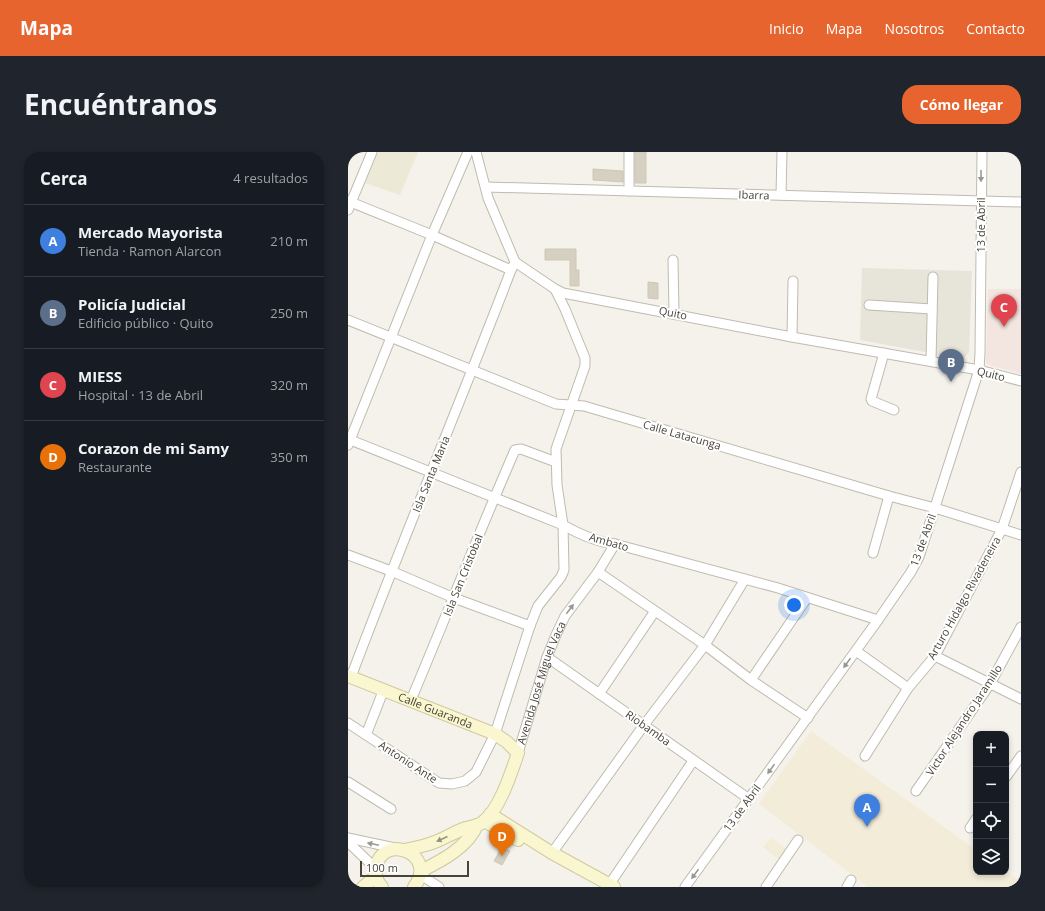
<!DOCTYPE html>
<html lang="es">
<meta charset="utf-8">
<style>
:root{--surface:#171b24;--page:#20242c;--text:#f1f3f6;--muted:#9ea1a6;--line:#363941;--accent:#e7642f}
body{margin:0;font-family:"Open Sans",sans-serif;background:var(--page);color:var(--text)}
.controls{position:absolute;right:12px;bottom:12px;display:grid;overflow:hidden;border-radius:8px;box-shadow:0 2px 6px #0003}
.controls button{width:36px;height:36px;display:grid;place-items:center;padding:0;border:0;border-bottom:1px solid var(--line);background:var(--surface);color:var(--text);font:20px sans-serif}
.scale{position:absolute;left:12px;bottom:10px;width:109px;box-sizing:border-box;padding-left:4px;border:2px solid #484439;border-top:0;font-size:11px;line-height:14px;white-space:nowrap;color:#484439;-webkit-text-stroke:3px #fff;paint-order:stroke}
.you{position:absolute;left:446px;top:453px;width:14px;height:14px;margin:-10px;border:3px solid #fff;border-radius:50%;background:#1a73e8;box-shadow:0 0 0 6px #1a73e833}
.badge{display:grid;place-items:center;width:26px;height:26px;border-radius:50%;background:var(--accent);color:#fff;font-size:13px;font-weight:700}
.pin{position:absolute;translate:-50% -33px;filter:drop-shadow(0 1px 2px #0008)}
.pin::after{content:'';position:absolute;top:21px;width:14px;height:12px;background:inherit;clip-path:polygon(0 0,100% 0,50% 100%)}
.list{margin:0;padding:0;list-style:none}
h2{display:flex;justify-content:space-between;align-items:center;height:52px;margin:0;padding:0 16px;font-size:17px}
h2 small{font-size:13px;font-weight:400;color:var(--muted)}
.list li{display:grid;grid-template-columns:26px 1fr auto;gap:12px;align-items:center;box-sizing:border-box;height:72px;padding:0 16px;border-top:1px solid var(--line)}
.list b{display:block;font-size:15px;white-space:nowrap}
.list p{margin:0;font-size:13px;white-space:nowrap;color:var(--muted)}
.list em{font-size:13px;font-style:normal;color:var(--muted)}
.icon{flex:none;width:22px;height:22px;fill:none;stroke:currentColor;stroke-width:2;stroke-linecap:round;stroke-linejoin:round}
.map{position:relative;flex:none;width:673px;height:735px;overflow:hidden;border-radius:16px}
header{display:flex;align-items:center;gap:24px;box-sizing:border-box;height:56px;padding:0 20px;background:var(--accent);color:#fff}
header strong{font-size:19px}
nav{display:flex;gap:22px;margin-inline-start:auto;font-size:14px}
.intro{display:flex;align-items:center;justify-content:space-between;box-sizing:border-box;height:96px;padding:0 24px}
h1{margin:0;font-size:28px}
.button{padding:10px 18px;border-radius:16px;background:var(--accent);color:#fff;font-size:14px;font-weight:700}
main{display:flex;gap:24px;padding:0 24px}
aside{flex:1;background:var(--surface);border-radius:16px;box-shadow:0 2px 6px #0003}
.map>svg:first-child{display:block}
.residential{fill:#e7e5d9}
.commercial{fill:#f3ecd8}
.education{fill:#ece9d6}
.medical{fill:#f3e5e0}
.building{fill:#d5d0c1;stroke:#cfc8b5}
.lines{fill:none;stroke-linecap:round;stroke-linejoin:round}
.street-casing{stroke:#bfbbae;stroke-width:11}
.secondary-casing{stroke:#cfc99e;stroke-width:14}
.street{stroke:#fff;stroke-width:9}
.secondary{stroke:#faf6cf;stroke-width:12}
.oneway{fill:#9a9892}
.oneway2{fill:#98947c}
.labels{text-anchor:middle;stroke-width:4;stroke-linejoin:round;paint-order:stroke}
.street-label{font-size:11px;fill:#484439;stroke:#fff}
</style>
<header>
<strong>Mapa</strong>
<nav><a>Inicio</a><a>Mapa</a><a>Nosotros</a><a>Contacto</a></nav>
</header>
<div class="intro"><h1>Encuéntranos</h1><a class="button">Cómo llegar</a></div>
<main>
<aside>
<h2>Cerca<small>4 resultados</small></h2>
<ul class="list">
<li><span class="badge" style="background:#3f7fe0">A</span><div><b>Mercado Mayorista</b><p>Tienda · Ramon Alarcon</p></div><em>210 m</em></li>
<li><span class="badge" style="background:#5c6f8a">B</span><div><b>Policía Judicial</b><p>Edificio público · Quito</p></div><em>250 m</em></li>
<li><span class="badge" style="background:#e0444e">C</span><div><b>MIESS</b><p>Hospital · 13 de Abril</p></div><em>320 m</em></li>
<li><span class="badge" style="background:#e8710a">D</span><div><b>Corazon de mi Samy</b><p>Restaurante</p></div><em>350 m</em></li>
</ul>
</aside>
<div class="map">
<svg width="673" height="735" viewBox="0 0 673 735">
<rect width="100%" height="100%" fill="#f4f2eb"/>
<!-- residential -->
<path class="residential" d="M514,116L624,119L621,200L615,207L512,188Z"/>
<!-- commercial -->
<g class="commercial">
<path d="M463,579L628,698V720L658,719L672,729L668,735H520L411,652Z"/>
<path d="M423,686L442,699L435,711L415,695Z"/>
</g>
<!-- education -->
<path class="education" d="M29,0H70L52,43L17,31Z"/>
<!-- medical -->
<path class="medical" d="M640,137H673V222L638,212Z"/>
<!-- building -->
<g class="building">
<rect x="287" y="0" width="11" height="31"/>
<path d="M245,17L275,19V30L245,28Z"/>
<path d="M197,97H228V118H231V134H222V108H197Z"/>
<path d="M300,130L310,131V147L300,146Z"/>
<path d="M154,695L162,699L154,713L146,709Z"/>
</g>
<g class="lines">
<!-- street casing -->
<g class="street-casing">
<g id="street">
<path d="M128,0L140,46L167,110"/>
<path d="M281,0V39"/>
<path d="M138,35L673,50"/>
<path d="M433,43L434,0"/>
<path d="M0,49L84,83L163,118L165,114"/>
<path d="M0,58L24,0"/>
<path d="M325,108L326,161"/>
<path d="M167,110L207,137L215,141L444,185L631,218L673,229"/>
<path d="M521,153L584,157"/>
<path d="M0,168L208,252L236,254L541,344L587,356L673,383"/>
<path d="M444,185L445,129"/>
<path d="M536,201L523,247L524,249L546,258"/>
<path d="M583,209L585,125"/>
<path d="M0,287L215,373C231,382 248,390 267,392L430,436L530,468"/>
<path d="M0,293L84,83L120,0"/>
<path d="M525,401L541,344"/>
<path d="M0,403L43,419L106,446L182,474"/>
<path d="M250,420L357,493L403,528L460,566"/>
<path d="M508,499L560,536"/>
<path d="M587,504L673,547"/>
<path d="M199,505L401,647"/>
<path d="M3,525C54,389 111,254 163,118"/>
<path d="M403,528L459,446"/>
<path d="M251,542L307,459"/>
<path d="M63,548C98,465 131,380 167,298L173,297L208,310"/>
<path d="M0,571L91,631L104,632L117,629L128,620L147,582L182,474L190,454L213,425L216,418L215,373L209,333L208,297L237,214V206L217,157L207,137"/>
<path d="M18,583L36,537"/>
<path id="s1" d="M170,601L199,505L208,483L217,464L250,420L267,392"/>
<path d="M517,604L560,536L587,504L654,377L673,320"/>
<path d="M658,625L673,604"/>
<path d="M0,630L43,657"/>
<path d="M568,639L642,532L673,475"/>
<path d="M622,676L628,667"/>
<path d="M0,686L47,696"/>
<path d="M0,690L28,717"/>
<path d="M204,701L296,573L357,493L397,427"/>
<path d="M73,723L91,735"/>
<path d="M261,733L345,609"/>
<path d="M337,735L530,468L563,420L571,405L631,218L632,201L634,0"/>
<path d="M418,735L450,688"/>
<path d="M499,735L503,728"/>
</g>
</g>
<!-- secondary casing -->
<g class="secondary-casing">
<g id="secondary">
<path id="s2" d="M0,524L147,582L159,590L170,601C163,621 152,657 135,670C130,674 124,674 118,676C106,680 96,687 84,691C76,694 66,696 57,698"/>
<path d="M142,662L204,701L266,735"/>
<path d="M136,669L170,688"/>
<path d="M73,719C93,709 120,695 129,673"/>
<path d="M15,735L28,724"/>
<path d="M34,735C29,730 27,722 28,715C35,680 91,702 66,735"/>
</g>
</g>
<!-- street -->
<use href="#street" class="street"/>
<!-- secondary -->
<use href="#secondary" class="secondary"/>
</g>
<!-- one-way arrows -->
<defs><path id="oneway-solid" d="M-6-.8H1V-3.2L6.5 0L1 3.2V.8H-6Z"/></defs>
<g class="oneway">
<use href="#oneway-solid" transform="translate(633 24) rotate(90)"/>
<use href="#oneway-solid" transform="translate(222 457) rotate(-53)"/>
<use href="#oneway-solid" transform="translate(499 511) rotate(126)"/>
<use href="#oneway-solid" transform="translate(423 617) rotate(126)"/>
<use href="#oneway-solid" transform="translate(25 692) rotate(-168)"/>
<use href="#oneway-solid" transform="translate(347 722) rotate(126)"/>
</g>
<use class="oneway2" href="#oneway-solid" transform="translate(94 687) rotate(156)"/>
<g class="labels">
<!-- street labels -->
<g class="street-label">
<text transform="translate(406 43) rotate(2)" y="4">Ibarra</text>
<text transform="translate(633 73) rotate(-90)" y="4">13 de Abril</text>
<text transform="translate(325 161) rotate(11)" y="4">Quito</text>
<text transform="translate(643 222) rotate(14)" y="4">Quito</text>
<text transform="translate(334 283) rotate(16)" y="4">Calle Latacunga</text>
<text transform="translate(83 322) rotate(-68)" y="4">Isla Santa Maria</text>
<text transform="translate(575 388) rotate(-70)" y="4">13 de Abril</text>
<text transform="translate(261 390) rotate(16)" y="4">Ambato</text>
<text transform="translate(115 423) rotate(-68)" y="4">Isla San Cristobal</text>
<text transform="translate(616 446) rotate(-61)" y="4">Arturo Hidalgo Rivadeneira</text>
<text dy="4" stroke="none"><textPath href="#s1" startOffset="74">Avenida José Miguel Vaca</textPath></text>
<text dy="4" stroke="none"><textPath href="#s2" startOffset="94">Calle Guaranda</textPath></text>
<text transform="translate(616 568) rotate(-57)" y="4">Victor Alejandro Jaramillo</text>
<text transform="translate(300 576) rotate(35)" y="4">Riobamba</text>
<text transform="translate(60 610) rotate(33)" y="4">Antonio Ante</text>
<text transform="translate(394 656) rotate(-54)" y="4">13 de Abril</text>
</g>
</g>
</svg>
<div class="controls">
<button>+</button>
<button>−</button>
<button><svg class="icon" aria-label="locate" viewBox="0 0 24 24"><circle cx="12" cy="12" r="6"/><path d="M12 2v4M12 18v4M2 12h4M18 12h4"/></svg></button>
<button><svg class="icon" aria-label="layers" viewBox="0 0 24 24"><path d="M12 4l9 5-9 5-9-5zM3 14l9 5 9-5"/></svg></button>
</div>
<div class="scale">100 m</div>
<div class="you"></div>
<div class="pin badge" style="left:519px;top:675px;background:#3f7fe0">A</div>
<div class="pin badge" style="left:603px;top:230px;background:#5c6f8a">B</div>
<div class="pin badge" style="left:656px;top:175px;background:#e0444e">C</div>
<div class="pin badge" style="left:154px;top:704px;background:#e8710a">D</div>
</div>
</main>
